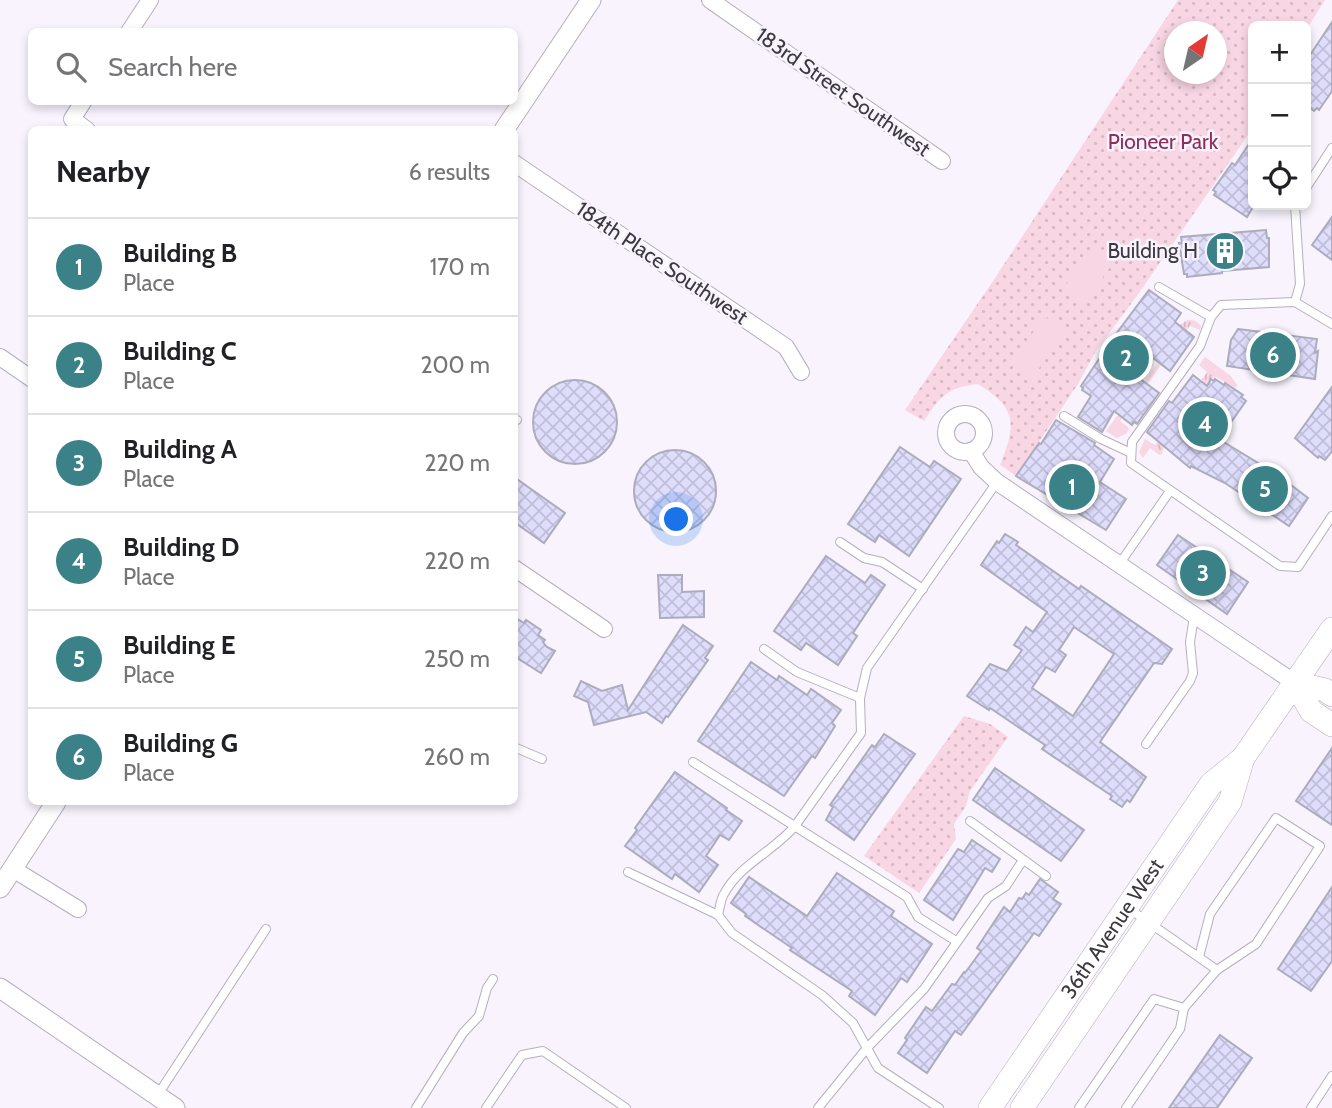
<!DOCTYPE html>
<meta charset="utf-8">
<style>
:root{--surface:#fff;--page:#f6f6f6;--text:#202124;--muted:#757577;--line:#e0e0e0;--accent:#3a8288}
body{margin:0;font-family:Cabin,sans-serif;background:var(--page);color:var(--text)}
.controls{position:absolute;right:21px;top:21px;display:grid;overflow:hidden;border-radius:10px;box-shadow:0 4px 10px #0003}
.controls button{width:63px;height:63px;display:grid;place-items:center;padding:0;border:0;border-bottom:2px solid var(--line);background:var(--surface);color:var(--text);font:35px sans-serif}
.compass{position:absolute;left:1164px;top:21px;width:63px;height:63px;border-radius:50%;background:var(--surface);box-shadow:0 4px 10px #0003;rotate:34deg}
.you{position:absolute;left:677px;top:520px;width:24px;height:24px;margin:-18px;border:5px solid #fff;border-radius:50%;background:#1a73e8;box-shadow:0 0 0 10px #1a73e833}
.badge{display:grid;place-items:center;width:46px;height:46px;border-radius:50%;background:var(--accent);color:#fff;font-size:23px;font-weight:700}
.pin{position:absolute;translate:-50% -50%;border:4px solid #fff;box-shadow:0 2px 7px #0006}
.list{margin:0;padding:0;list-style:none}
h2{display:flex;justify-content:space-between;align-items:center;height:91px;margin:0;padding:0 28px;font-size:30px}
h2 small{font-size:23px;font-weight:400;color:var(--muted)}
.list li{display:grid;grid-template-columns:46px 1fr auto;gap:21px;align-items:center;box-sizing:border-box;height:98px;padding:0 28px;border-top:2px solid var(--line)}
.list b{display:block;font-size:26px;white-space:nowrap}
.list p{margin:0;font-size:23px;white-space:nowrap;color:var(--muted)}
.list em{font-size:23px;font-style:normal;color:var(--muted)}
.icon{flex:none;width:38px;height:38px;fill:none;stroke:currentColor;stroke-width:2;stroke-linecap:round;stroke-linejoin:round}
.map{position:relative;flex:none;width:1332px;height:1108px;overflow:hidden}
.search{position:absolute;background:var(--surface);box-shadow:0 4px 10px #0003;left:28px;top:28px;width:490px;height:77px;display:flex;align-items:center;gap:18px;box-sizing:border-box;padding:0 24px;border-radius:10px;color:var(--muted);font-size:26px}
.panel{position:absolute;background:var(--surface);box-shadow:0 4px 10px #0003;left:28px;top:126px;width:490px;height:679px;border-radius:10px}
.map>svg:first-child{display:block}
.grass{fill:url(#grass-tufts)}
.park{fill:url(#park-dots);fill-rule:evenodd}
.garden{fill:#f9d6e3}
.building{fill:url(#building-cross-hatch);stroke:#adacbd;stroke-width:2;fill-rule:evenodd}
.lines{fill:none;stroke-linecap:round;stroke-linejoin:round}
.service-casing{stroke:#b7aebe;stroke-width:10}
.minor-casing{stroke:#b7aebe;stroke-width:18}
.tertiary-casing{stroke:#b7aebe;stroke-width:21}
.secondary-casing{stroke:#b7aebe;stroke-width:24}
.service{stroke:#fff;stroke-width:8}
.minor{stroke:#fff;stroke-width:16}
.tertiary{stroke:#fff;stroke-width:19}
.secondary{stroke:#fff;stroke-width:23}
.labels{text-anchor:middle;stroke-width:5;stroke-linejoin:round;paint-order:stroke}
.street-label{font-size:21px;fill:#3c393f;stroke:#f8f3fd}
.park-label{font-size:21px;fill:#8d2e5b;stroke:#f8f3fd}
.poi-label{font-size:21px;fill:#3c393f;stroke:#f8f3fd;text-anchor:end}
</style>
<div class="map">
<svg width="1332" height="1108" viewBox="0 0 1332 1108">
<defs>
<pattern id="grass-tufts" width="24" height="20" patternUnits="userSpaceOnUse" patternTransform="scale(1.75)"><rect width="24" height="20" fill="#f9d6e3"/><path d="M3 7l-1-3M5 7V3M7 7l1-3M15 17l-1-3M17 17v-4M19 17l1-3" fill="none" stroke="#d6b8c4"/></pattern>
<pattern id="park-dots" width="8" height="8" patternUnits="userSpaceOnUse" patternTransform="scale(1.75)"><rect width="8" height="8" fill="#f9d6e3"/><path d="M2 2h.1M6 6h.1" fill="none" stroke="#d6b8c4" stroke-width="1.8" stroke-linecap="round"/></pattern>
<pattern id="building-cross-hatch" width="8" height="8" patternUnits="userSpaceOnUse" patternTransform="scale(1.75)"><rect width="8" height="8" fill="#dfddfc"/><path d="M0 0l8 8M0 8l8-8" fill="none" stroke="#c0bed9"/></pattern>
</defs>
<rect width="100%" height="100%" fill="#f8f3fd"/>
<!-- grass -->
<g class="grass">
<path d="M1187,320C1193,319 1197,321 1201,326L1200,330L1190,326L1120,421L1129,428L1127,433L1117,438L1106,431L1116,417L1125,411L1167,349L1177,327Z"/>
<path d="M1205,357L1231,376L1237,385L1236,388L1216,377L1211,378L1164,444L1162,454L1159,455L1150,448L1143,458L1139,452L1145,439L1155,445L1176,419L1169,406L1172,402L1183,408L1207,372L1199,365Z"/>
</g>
<!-- park -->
<g class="park">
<path d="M1178,0H1325L1306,30V26H1253V125L1250,132L1139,293L1096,351L1078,384L1016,476L1000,465C1016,425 1018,409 978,384C947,387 940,397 924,421L905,410L989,287ZM1174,32H1216V74H1174Z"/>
<path d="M964,716L990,724L1008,737L970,791L966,806L954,824L956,839L919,893L864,856Z"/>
</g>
<!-- garden -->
<g class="garden">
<path d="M1094,244L1116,259L1083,305L1062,290Z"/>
<path d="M1044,316L1065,331L1033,377L1012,363Z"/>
</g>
<!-- building -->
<g class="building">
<path d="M1332,22V91L1319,110L1317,108L1314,111L1306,105V61Z"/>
<path d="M1253,138V207L1247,217L1214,195L1216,192L1213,190L1232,163L1235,165Z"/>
<path d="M1332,217V260L1312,245Z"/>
<path d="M1266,230L1267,238H1269V267L1222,271V273L1187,277V274H1184L1179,243H1182L1181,237Z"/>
<path d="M1149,290L1181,313L1175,322L1194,337L1170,371L1153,358L1139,378L1159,393L1137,424L1134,422L1132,425L1114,411L1102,432L1078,417L1091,396L1082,390L1083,388L1081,386L1099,359L1103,361L1119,336L1116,334Z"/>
<path d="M1238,329L1317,339L1315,353L1318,351L1315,379L1227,366L1231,340Z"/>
<path d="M1193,375L1207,386L1211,379L1214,381L1215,379L1224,385L1225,383L1243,395L1241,397L1246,401L1227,428L1229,430L1222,441L1278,475L1308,498L1289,526L1225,483L1191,466L1190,468L1147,432L1169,401L1172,403Z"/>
<circle cx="575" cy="422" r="42"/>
<path d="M1332,387V451L1325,460L1319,456L1318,458L1295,438Z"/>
<path d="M1056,420L1095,443L1094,445L1114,459L1100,482L1126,499L1106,530L1016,476L1039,443L1041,444Z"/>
<path d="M900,447L930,467L934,461L961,479L909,556L879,535L875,542L848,524Z"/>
<circle cx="675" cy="491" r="41"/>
<path d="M514,477L565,513L544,543L514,522Z"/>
<path d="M1005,534L1018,542L1016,545L1079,589L1081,586L1172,649L1162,664L1154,663L1100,742L1146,777L1130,802L1127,800L1122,807L1110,799L1112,796L1042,749L1045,745L990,708L989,710L967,696L990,664L1007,671L1022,650L1014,645L1026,627L1033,632L1047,612L981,565L997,541L999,543ZM1074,627L1114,654L1073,716L1032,688L1046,667L1055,672L1066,655L1059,650Z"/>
<path d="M1178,535L1248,582L1227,614L1157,565Z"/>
<path d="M826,556L865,583L871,575L885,585L853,633L857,636L838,665L806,643L801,650L774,631Z"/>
<path d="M658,575H682V592L704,591V617L660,618Z"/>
<path d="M514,617L524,623L526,620L541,630L538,635L545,640L543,642L547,647L555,651L541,673L514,656Z"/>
<path d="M683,625L713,646L705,658L708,660L668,717L666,716L662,723L646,712L594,725L588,702L574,696L581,681L602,691L622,685L628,710Z"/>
<path d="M751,662L777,680L779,676L807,695L811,689L841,710L832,723L835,726L824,744L815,758L812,756L784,796L698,741Z"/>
<path d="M884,734L915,754L854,840L826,820L833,807L830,805L872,745L875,747Z"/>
<path d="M1332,748V825L1296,801Z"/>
<path d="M995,768L1084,830L1061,861L973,800Z"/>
<path d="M675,772L727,808L726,810L742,821L729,840L720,835L706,856L718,865L699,892L675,874L672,879L625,846L637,830L635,828Z"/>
<path d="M972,840L1000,859L992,872L985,868L953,920L924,900L958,849L964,852Z"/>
<path d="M837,873L894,911L891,916L932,944L907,982L901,978L875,1015L849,996L852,991L790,950L792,948L789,946L745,916L746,914L731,903L749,877L807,916Z"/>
<path d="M1040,879L1058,892L1053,899L1061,904L1039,936L1034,933L961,1035L955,1031L927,1073L898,1053L907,1040L905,1038L926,1007L932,1011L952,984L955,985L964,972L965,973L981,951L977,948L1004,907L1010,912L1019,898L1022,899L1026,893L1029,895Z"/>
<path d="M1332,887V961L1311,991L1278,969Z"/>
<path d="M1220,1035L1252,1058L1217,1108H1169Z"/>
</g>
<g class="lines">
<!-- service casing -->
<g class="service-casing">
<g id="service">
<path d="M1306,188L1332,148"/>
<path d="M1159,287L1211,317"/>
<path d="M1295,302L1300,284L1295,205"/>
<path d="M1332,324L1295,302L1221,305L1211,317L1200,346L1132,442L1131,463L1280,566L1298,567L1332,516"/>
<path d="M1064,416L1101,439L1131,453"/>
<path d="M514,419L517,420"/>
<path d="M840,542L864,558L882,562L923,589"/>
<path d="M1118,566L1170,491"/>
<path d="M764,649L797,672L860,698"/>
<path d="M1146,744L1190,681L1193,673L1190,642L1194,617"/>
<path d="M514,747L542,759"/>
<path d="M693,762L907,897L918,917L956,941"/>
<path d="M970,821L1046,876"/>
<path d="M628,872L718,915L732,933L822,995L853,1023L878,1068L939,1108"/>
<path d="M1128,908L1217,970"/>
<path d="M718,915C720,909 720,900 724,894C739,865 774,851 795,826L861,733L860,698L867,668L997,482"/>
<path d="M157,1096L266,929"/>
<path d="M416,1108L463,1033L479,1016L487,988L493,979"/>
<path d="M486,1108L522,1055L543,1051L626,1108"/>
<path d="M818,1108L867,1048L924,989L988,898L1006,886L1023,860"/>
<path d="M1079,1108L1154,999L1184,1008L1217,970L1256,944L1320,846L1276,818L1210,914L1199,957"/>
<path d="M1126,1108L1180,1029L1184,1008"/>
<path d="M1311,1108L1332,1076"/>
</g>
</g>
<!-- minor casing -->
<g class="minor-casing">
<g id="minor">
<path d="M710,0L942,161"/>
<path d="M129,32L150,0"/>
<path d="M83,102L72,119L87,130"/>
<path d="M514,163L786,347L801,372"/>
<path d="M0,357L32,379"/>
<circle cx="965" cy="433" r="19"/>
<path d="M971,451L981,467L997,482L1295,683"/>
<path d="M514,568L604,629"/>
<path d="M13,869L78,909"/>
</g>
</g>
<!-- tertiary casing -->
<g class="tertiary-casing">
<g id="tertiary">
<path d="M504,130L591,0"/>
<path d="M0,888L56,802"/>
<path d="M0,988L175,1108"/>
</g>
</g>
<!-- secondary casing -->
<g class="secondary-casing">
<g id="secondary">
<path d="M1295,683L1311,711L1332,725"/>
<path d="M1295,683L1325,690L1332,695"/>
<path id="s1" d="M990,1108L1211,784L1243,758L1332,629"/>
<path d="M1022,1108L1230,802L1243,758"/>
</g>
</g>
<!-- service -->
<use href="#service" class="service"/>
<!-- minor -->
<use href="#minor" class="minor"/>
<!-- tertiary -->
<use href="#tertiary" class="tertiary"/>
<!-- secondary -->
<use href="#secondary" class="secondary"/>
</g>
<!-- icons -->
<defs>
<g id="building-disc" transform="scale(2.0125)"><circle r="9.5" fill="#3a8288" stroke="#f8f3fd"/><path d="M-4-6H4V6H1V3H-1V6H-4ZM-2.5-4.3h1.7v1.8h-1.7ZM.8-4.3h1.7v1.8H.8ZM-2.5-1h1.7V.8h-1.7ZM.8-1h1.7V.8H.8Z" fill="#fff"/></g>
</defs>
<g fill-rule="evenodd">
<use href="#building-disc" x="1225" y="251"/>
</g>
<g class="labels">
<!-- street labels -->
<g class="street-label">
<text transform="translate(843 92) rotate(35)" y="7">183rd Street Southwest</text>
<text transform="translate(662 263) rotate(34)" y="7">184th Place Southwest</text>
<text dy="7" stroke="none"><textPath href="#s1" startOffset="217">36th Avenue West</textPath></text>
</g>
<!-- park labels -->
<g class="park-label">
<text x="1163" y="149">Pioneer Park</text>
</g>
<!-- poi labels -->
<g class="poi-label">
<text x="1198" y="258">Building H</text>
</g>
</g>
</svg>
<div class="controls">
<button>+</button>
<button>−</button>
<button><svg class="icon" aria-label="locate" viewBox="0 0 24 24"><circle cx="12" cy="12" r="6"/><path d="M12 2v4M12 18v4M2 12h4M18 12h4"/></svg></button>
</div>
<svg class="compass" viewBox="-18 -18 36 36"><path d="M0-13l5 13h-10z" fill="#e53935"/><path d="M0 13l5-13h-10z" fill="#757577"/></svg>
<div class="you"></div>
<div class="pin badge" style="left:1072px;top:487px">1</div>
<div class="pin badge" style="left:1126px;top:358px">2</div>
<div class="pin badge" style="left:1203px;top:573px">3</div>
<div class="pin badge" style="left:1205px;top:424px">4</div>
<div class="pin badge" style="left:1265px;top:489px">5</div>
<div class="pin badge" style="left:1273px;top:355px">6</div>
<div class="search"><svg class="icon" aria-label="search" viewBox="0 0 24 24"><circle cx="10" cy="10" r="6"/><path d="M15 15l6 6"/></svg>Search here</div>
<section class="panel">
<h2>Nearby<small>6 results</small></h2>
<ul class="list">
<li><span class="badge">1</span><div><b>Building B</b><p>Place</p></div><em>170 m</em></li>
<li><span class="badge">2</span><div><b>Building C</b><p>Place</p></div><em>200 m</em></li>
<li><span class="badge">3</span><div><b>Building A</b><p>Place</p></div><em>220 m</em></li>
<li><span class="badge">4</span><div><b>Building D</b><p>Place</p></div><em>220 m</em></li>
<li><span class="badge">5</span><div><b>Building E</b><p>Place</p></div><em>250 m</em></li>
<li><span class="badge">6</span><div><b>Building G</b><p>Place</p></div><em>260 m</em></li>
</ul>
</section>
</div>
